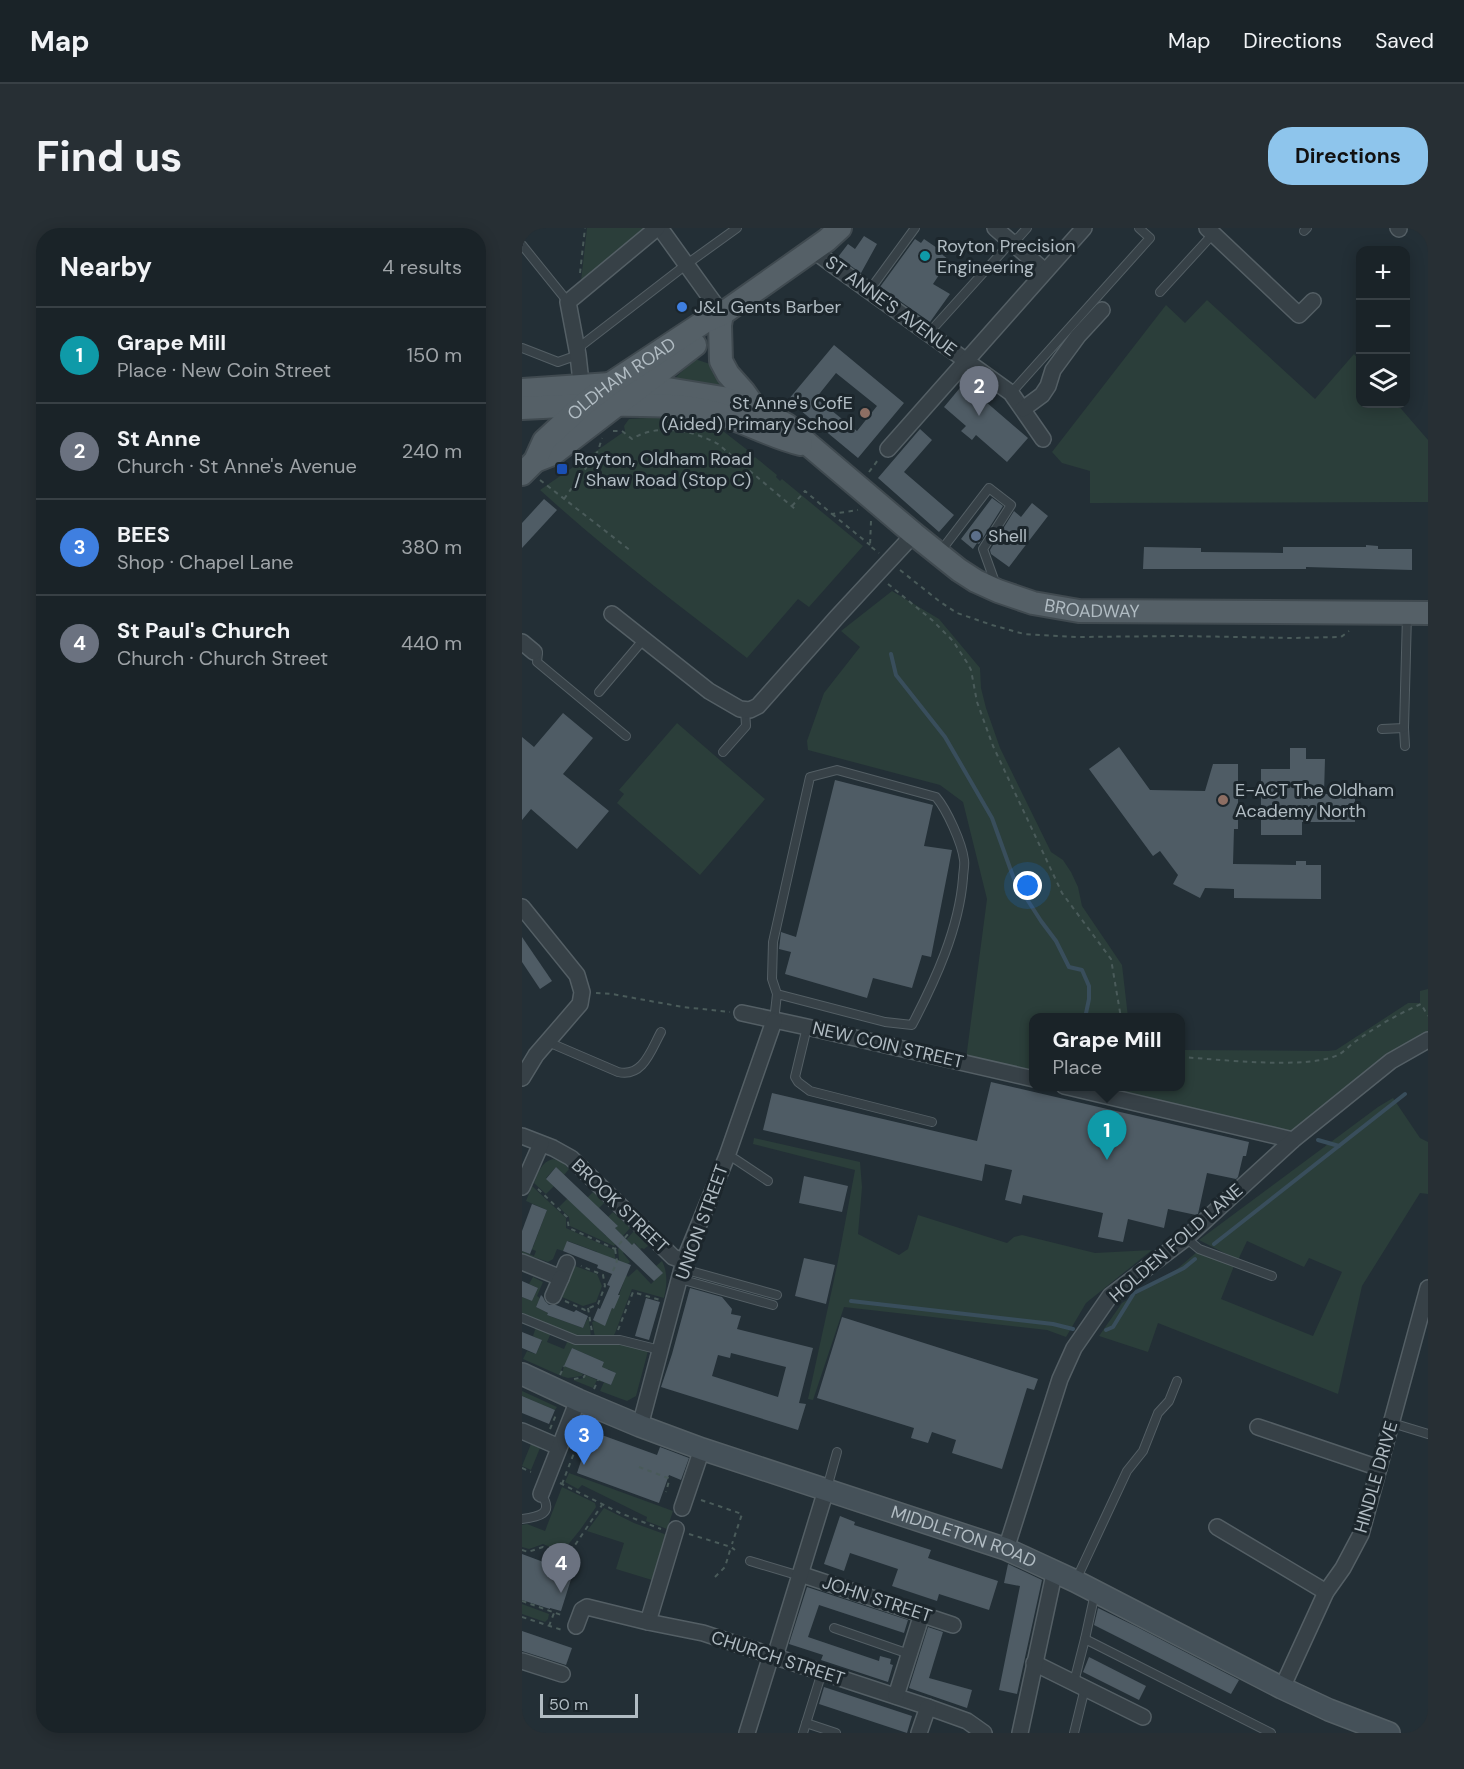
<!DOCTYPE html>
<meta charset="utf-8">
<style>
:root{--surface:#1a2328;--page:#272f34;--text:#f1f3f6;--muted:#9fa4a8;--line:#384045;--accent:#8ec5ec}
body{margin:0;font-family:"DM Sans",sans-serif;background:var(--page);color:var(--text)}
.controls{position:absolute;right:18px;top:18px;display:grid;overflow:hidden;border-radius:12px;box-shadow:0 3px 15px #0003}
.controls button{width:54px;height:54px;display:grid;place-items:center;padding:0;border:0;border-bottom:2px solid var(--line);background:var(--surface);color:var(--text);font:30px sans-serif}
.scale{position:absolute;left:18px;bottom:15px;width:98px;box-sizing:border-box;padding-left:6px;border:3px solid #b1bcc3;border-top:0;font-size:16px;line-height:21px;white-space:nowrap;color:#b1bcc3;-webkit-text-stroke:4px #1c262c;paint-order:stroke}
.you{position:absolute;left:506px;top:658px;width:21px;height:21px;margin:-15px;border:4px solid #fff;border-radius:50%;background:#1a73e8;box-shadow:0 0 0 9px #1a73e833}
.badge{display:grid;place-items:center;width:39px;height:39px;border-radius:50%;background:var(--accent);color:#fff;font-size:20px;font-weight:700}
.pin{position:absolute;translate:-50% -50px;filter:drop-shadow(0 2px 3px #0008)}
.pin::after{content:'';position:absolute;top:32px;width:21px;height:18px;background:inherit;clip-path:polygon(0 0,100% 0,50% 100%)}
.popup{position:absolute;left:507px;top:785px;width:156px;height:78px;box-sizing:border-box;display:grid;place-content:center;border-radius:12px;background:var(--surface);filter:drop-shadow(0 2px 4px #0005);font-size:20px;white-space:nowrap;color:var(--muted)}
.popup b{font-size:22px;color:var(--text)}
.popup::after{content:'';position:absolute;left:50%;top:100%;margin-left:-12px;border:12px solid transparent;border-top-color:var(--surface)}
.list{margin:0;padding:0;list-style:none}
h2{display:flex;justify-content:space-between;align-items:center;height:78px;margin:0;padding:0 24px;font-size:26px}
h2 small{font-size:20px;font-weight:400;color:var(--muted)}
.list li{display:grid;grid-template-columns:39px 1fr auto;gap:18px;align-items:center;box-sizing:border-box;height:96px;padding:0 24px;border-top:2px solid var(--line)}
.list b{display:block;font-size:22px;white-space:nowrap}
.list p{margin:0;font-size:20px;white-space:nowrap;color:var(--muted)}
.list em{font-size:20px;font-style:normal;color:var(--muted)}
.icon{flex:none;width:33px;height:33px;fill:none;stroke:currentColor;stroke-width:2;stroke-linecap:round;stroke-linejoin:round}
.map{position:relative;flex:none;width:906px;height:1505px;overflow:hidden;border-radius:24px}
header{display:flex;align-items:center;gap:36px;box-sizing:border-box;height:84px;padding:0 30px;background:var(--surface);border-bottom:2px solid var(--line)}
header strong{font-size:28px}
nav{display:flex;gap:33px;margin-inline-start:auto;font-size:21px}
.intro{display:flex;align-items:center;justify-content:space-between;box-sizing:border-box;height:144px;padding:0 36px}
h1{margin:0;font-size:42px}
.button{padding:15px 27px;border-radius:24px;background:var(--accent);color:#111;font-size:21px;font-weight:700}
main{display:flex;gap:36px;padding:0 36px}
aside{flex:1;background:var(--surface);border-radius:24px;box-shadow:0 3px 15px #0003}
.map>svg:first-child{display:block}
.green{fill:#2b3e3a}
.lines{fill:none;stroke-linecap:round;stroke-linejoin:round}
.stream{stroke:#394e5c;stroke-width:4}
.building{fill:#4f5c65;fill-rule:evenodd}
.lane-casing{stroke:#545f65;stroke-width:10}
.street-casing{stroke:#545f65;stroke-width:18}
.secondary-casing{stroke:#545f65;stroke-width:24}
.primary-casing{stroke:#404a50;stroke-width:26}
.path{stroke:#4a5b5a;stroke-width:2;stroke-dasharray:4.5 4.5;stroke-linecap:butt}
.lane{stroke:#374147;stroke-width:8}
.street{stroke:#374147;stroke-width:15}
.secondary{stroke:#455159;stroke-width:21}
.primary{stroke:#556067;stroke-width:22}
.culture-dot{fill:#0f9aa8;stroke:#1c262c;stroke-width:2}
.shop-dot{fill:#3f7fe0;stroke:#1c262c;stroke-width:2}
.education-dot{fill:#8d6e63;stroke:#1c262c;stroke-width:2}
.transit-dot{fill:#1a4fb4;stroke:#1c262c;stroke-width:2}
.service-dot{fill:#5c6f8a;stroke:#1c262c;stroke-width:2}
.labels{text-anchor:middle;stroke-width:6;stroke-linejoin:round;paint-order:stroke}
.poi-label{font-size:18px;fill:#b1bcc3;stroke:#1c262c;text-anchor:start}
.street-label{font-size:18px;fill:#b1bcc3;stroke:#1c262c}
</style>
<header>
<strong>Map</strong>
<nav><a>Map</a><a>Directions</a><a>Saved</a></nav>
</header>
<div class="intro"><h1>Find us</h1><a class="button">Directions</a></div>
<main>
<aside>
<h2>Nearby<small>4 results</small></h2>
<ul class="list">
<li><span class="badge" style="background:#0f9aa8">1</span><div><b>Grape Mill</b><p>Place · New Coin Street</p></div><em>150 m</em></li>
<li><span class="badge" style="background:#6b7280">2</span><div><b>St Anne</b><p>Church · St Anne's Avenue</p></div><em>240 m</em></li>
<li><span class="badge" style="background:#3f7fe0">3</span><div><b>BEES</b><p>Shop · Chapel Lane</p></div><em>380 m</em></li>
<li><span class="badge" style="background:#6b7280">4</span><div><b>St Paul's Church</b><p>Church · Church Street</p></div><em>440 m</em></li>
</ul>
</aside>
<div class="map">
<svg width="906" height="1505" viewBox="0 0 906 1505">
<rect width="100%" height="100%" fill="#232f36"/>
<!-- green -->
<g class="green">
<path d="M65,0H123L125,2L59,53Z"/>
<path d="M685,72L793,171L832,126L838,133V176H875L906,212V274L568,275V243L540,235L530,224L644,77L663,95Z"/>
<path d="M173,131L191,137L208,163L151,152Z"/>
<path d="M140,189L172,192L183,195L201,203L228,224L227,227L231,231L233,229L255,247L254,249L258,253L260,251L341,318L287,379L276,371L225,430C155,376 84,322 18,262L103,203L102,198L107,191Z"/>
<path d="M370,363L417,391L458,440L459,460L464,480L478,520L529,624L541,632L549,644L556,659L560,678L600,737L606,789L512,790L511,847L444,831L465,671L441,574L418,557L286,522L285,513L302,465L338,419L319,403Z"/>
<path d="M155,495L243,571L178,647L95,575L102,566L97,562Z"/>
<path d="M906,761V806L769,908L560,859L658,858L659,822L806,823L814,822L886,775H898V763Z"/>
<path d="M871,870L898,910L906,914V966L898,965L840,1058L816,1166L636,1095L626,1124L577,1108L600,1075L654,1042L676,1023L712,1038L699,1071L791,1108L820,1044L787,1030L782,1039L725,1013L716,1032L677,1012L856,879Z"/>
<path d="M232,910L338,934L340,959L336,1006L377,1027L386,1021L396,987L485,1015L492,1009L500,1007L573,1025L630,1022L564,1075L544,1109L525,1102L322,1079L291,1172L286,1171L315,1038L333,942L231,916Z"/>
<path d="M31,931L40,934L47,941L42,947L34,939L24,950L32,958L24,966L12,955C16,945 19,934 31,931Z"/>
<path d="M10,958L44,990V1000L92,1022L94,1033L75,1025V1024L46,1013L41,1023L35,1021L31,1031L26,1034L0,1025V1023L12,1028L14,1023L0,1017V1015L11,1019L25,982L4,973Z"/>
<path d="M71,964L82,975L77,980L58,983L77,999L76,1000L84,1008L99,1006L93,1000L95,997L86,989L91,984L108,1000L92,1018L48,998L47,989L37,979L45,971L62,973Z"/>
<path d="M112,1003L126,1018L122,1021L120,1020L118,1021L113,1015L110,1017L108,1015L101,1021L103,1023L101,1025L108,1034L100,1042L106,1049L115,1041L129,1056L140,1045L134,1038L140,1033C146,1045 145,1057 142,1070L110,1061L93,1105L92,1107L73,1109L70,1094L73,1093L83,1097L90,1080L92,1081L103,1050L93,1044L97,1031L96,1021Z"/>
<path d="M53,1038L75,1046L80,1058L74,1074L61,1078L40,1069Z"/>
<path d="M11,1049L21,1054L15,1068L18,1070L14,1079L26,1085L25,1087L61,1100L65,1091L67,1092L69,1109L55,1108L0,1085V1069L10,1073L16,1060L7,1056Z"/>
<path d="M14,1099L29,1105L25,1114L42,1121L46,1112L58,1117L95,1115L126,1123L114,1168L105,1173L78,1163L82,1154L89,1157L93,1145L86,1141L80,1154L75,1152L71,1160L51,1152L62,1150L64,1147L75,1152L82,1134L50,1120L43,1138L61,1146L60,1148L46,1150L39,1148L42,1138H41L37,1147L1,1131L5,1123L14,1126L20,1113L11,1108Z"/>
<path d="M0,1163L35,1179L33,1182L0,1168Z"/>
<path d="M9,1216L18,1220L9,1242L0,1238Z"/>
<path d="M47,1245L151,1283L145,1301L124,1293L125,1289L60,1257L56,1261L43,1254Z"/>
<path d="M40,1259L73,1275L74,1279L58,1302L40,1324L21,1316L7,1321L0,1319V1297L5,1296L23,1303Z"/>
<path d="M82,1280L112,1295L145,1307L130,1352L94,1341L102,1315L65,1303Z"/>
<path d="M0,1376L27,1386L26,1391L23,1394L0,1386Z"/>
</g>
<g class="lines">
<!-- stream -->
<g class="stream">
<path d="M369,426L374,447L423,509L470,590L492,651L519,693L534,713L547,739L560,742L567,758V771L563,790"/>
<path d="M796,912L817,918"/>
<path d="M692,1016L883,866"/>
<path d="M329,1073L531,1096L551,1101"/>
<path d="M584,1102L591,1099L612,1065L662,1040L673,1031"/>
</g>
</g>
<!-- building -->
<g class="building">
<path d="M342,8L355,16L339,45L316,29L326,16L333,21Z"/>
<path d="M393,11L399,15L402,11L418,22L417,24L427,32L411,56L428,66L408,94L358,59Z"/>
<path d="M312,117L382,175L336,230L266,172ZM314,145L355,178L335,203L294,170Z"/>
<path d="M442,155L506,210L485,234L454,207L450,212L439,203L444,198L422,179Z"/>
<path d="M398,201L410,212L382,244L432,287L417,304L356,250Z"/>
<path d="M470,270L481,278L457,316L455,315L451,321L439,311Z"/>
<path d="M22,271L35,282L0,320V295Z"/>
<path d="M510,275L526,288L487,339L469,326L468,322L492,283L499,289Z"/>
<path d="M844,317L856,318V321H890V342L784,339V341H621L622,319L679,320V324L761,325V319H844Z"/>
<path d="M41,485L71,510L41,546L87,583L55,621L9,581L0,592V509L12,519Z"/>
<path d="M597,519L628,562L683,563L691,536H716V601H712L711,636L774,637V633H784V637H799V671L712,670V661L683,660L678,670L651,656L656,647L638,623L631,628L567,541Z"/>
<path d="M768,520H784V531H803L802,566H833V594H780V607H739V541H768Z"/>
<path d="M313,552L411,577L402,618L430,622L409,729L400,727L390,760L351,750L345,770L263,746L269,724L257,721L259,704L274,709Z"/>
<path d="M0,709L30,753L18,761L0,734Z"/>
<path d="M469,854L727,914L724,928H721L716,949L714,951L685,945L676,986L674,987L646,981L642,1000L606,991L601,1014L576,1009L581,985L501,967L499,976L483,972L490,942L463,936L460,953L241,902L250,865L455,913Z"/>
<path d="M34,939L96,998L93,1000L110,1017L112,1015L141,1045L132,1053L24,951Z"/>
<path d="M282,948L326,958L320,984L277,975Z"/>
<path d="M10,976L25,982L8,1026L0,1023V1003Z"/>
<path d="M45,1013L109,1037L96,1067H98L92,1081L90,1080L83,1098L71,1092L76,1080L78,1081L88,1058L85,1057L90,1046L75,1040L76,1037L41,1023Z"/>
<path d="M282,1030L313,1037L304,1076L273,1068Z"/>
<path d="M0,1053L16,1060L10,1073L0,1069Z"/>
<path d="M168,1060L200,1069L210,1081L209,1086L219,1088L215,1101L291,1120L277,1175L284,1176L276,1202L139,1159L150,1126ZM209,1125L264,1139L256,1169L190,1148L196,1127L208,1130Z"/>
<path d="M19,1067L21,1069L23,1073L27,1077H34L52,1084L54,1082L66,1088L61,1100L25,1087L26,1085L14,1079Z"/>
<path d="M124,1070L138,1074L127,1112L113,1108Z"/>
<path d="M320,1089L516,1151L512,1162L505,1160L480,1241L430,1225L434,1212L410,1204L406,1215L389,1210L392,1200L295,1170Z"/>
<path d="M0,1104L20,1112L14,1126L0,1120Z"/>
<path d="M50,1120L82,1134L80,1139L94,1145L89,1157L42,1138Z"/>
<path d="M0,1168L33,1182L27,1196L0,1185Z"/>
<path d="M66,1202L135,1227L138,1219L167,1230L159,1252L147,1247L137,1275L55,1245L62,1224L59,1223Z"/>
<path d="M318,1288L333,1294L332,1297L409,1322L406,1330L476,1353L467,1382L417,1366L415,1373L370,1358L376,1341L328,1325L322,1343L302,1336Z"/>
<path d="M0,1326L51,1345L39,1383L28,1380V1381L0,1372Z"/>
<path d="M486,1336L520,1352L495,1466L477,1462L498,1358L482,1355Z"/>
<path d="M285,1359L386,1392L382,1405L297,1377L286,1409L357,1433L358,1428L369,1431L368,1436L371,1437L366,1454L299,1432L301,1427L267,1416Z"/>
<path d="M576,1380L615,1399L717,1452L709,1466L572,1397Z"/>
<path d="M406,1399L421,1404L407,1450L450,1462L445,1480L387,1460Z"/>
<path d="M0,1403L50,1420L44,1437L0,1423Z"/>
<path d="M567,1429L624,1458L617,1472L561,1444Z"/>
<path d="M302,1459L390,1488L385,1505L297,1476Z"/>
</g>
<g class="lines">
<!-- lane casing -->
<g class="lane-casing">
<g id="lane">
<path d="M782,3L785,0"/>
<path d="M0,17L46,74"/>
<path d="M347,63L393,0"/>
<path d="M638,64L691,6"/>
<path d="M406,106L489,14L497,9L505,0"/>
<path d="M0,120L36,134L56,127L60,117L165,36L215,0"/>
<path d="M489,165L628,10L617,0"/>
<path d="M418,324L467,260L489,277L461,321L474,357"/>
<path d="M16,425L15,434L104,508"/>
<path d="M77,464L122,411"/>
<path d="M882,500L883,518"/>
<path d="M860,501L882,500L885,387"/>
<path d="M201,524L224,498L223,481"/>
<path d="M252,793L255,766L250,751L251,714L288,549L315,542L414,569C425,582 440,615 442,632C443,638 441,644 441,650C437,701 413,753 390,797L363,794L255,766"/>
<path d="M285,799L273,849L276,854L288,863L410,894"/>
<path d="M26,814L96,844C121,850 129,822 139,804"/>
<path d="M205,928L213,931L246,953"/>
<path d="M664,1010L677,1021L750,1048"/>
<path d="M161,1041L255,1067"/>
<path d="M158,1051L251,1077"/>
<path d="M0,1090L54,1112H98L138,1122"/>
<path d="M870,1195L906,1206"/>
<path d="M305,1260L315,1224"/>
<path d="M0,1291C16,1289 33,1286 19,1266"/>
<path d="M228,1333L278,1348"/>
<path d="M554,1352L605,1243L621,1223L636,1185L647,1173L655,1153"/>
<path d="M312,1400L387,1426"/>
<path d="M563,1411L573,1365"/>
<path d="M552,1454L563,1411L749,1505"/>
<path d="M284,1495L314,1505"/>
<path d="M281,1505L300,1444"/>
<path d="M552,1505L563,1460"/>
</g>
</g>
<!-- street casing -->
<g class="street-casing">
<g id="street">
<path d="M138,0L200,86"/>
<path d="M473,0L523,43"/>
<path d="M685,0L777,87L791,73"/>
<path d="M876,0L877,1"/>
<path d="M291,22L311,37L489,165L521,211"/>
<path d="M58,145L56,127L46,74L135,0"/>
<path d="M501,181L520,167L526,158L531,142L556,108L580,82"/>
<path d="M366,221L562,0"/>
<path d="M90,386L187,463L218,481L228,482L236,478L315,389L392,306"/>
<path d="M0,414L12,424"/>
<path d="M0,679L55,747L60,764L58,776L14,827L0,850"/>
<path d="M220,785L285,799L512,851"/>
<path d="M542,858L771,912"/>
<path d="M0,908L31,920L49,930L151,1029L162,1033"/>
<path d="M0,959L19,916"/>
<path d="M0,1034L39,1050L45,1035"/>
<path d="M31,1068L39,1050"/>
<path d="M118,1198L162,1033L205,928L252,793"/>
<path d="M736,1199L857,1240"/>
<path d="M0,1203L37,1219"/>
<path d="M19,1266L56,1172"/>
<path d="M160,1280L180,1221"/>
<path d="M695,1299L804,1364"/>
<path d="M484,1321L538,1151L552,1120L588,1068L664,1010L771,912L869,833L906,812"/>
<path d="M278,1346L431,1397"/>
<path d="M126,1394L154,1301"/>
<path d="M54,1398L60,1382L65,1379L126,1394L181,1405L406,1479L445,1493L462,1505"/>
<path d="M0,1433L40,1446"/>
<path d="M512,1435L621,1489"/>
<path d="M760,1460L804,1364L821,1340L839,1306L906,1060"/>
<path d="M374,1468L400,1386"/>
<path d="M225,1505L247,1434L255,1422L304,1262"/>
<path d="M397,1505L406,1479"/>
<path d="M498,1505L531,1351L534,1344"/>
</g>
</g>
<!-- secondary casing -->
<g class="secondary-casing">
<g id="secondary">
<path id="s1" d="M0,1146L56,1172L118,1198L180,1221L484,1321L553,1353L760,1460L807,1482L867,1505"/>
</g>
</g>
<!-- primary casing -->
<g class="primary-casing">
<g id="primary">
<path d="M200,86L198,97L199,133L206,146L222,164L234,181"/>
<path id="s2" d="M0,162L88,156L121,157L201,170L234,181L265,197L287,217L392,306L437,342L454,353L476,363L511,375L557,383L906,385"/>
<path d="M0,180C40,178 80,176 120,177C144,177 169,178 193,185C223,193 249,209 279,216"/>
<path d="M13,233L31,226L173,117"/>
<path id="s3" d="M0,246L13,233L22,213L62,176L88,156L182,94L200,86L305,12L318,0"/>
</g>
</g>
<!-- path -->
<g class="path">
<path d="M58,45L63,0"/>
<path d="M91,203H100L110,211C135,195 171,202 196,216L273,281"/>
<path d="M347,244L356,232"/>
<path d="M18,252L109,323"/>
<path d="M42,271L76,223L80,210"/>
<path d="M270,278L283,263L310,286L336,282"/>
<path d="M310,286L348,317"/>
<path d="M349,293L348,318L357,325"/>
<path d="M378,342L417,373L435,385L470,397L502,406L555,409L658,408L771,410L819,409L827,403"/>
<path d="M366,356L410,392L431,413L446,436L449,442L455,474L471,518L540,665L589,731L599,790"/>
<path d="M74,765L90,766L161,779L208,784"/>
<path d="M658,829C694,831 786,842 816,827C822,824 828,817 834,813C855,798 876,786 899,776L906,788"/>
<path d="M16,961L45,989L47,1000L93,1021L107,1005"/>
<path d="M91,1043L95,1033L93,1021"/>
<path d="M43,1073L63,1082L76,1076L83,1058L81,1047L59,1038"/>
<path d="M66,1080L70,1104"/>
<path d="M96,1102L111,1064L138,1072"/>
<path d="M38,1147L42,1138"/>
<path d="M52,1151L62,1149L63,1147"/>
<path d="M72,1161L76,1152"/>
<path d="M28,1201L34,1187"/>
<path d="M117,1239L146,1250L147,1253L144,1264"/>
<path d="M0,1240L9,1244"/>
<path d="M38,1255L98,1285L139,1301"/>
<path d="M40,1256L64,1194"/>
<path d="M179,1272L220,1286L210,1316"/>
<path d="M167,1306L209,1319L213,1322"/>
<path d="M0,1322L6,1324L21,1319L45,1329L80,1277"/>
<path d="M193,1349L203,1339L209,1319"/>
<path d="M0,1373L42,1388"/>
<path d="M0,1389L40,1402"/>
<path d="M27,1398L32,1385"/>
</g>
<!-- lane -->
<use href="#lane" class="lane"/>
<!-- street -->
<use href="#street" class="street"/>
<!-- secondary -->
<use href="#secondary" class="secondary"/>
<!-- primary -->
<use href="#primary" class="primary"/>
</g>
<!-- markers -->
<circle class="culture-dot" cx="403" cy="28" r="6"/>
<circle class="shop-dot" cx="160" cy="79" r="6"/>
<g class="education-dot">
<circle cx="343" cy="185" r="6"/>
<circle cx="701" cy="572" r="6"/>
</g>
<rect class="transit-dot" x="34" y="235" width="12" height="12" rx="3"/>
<circle class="service-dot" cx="454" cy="308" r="6"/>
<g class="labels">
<!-- poi labels -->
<g class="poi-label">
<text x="415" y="24">Royton Precision<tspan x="415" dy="21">Engineering</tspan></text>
<text x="172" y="85">J&amp;L Gents Barber</text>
<text x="331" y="181" text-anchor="end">St Anne's CofE<tspan x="331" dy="21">(Aided) Primary School</tspan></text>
<text x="52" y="237">Royton, Oldham Road<tspan x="52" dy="21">/ Shaw Road (Stop C)</tspan></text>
<text x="466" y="314">Shell</text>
<text x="713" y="568">E-ACT The Oldham<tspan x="713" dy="21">Academy North</tspan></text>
</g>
<!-- street labels -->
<g class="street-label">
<text transform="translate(369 78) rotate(36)" y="6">ST ANNE'S AVENUE</text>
<text dy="6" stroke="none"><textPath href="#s3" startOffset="140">OLDHAM ROAD</textPath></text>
<text dy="6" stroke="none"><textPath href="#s2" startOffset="638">BROADWAY</textPath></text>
<text transform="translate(366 817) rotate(13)" y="6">NEW COIN STREET</text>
<text transform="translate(98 978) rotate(44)" y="6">BROOK STREET</text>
<text transform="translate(180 994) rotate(-70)" y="6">UNION STREET</text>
<text transform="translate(654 1015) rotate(-41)" y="6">HOLDEN FOLD LANE</text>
<text transform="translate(854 1249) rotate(-74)" y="6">HINDLE DRIVE</text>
<text dy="6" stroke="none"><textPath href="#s1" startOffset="471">MIDDLETON ROAD</textPath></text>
<text transform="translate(355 1371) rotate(18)" y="6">JOHN STREET</text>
<text transform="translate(256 1430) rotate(18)" y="6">CHURCH STREET</text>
</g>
</g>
</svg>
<div class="controls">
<button>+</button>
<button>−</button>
<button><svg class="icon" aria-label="layers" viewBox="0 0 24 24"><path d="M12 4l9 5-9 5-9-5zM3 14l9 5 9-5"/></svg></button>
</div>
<div class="scale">50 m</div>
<div class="you"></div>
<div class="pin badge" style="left:585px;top:932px;background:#0f9aa8">1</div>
<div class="popup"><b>Grape Mill</b>Place</div>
<div class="pin badge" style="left:457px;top:188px;background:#6b7280">2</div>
<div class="pin badge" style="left:62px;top:1237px;background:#3f7fe0">3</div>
<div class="pin badge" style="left:39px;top:1365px;background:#6b7280">4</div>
</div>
</main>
